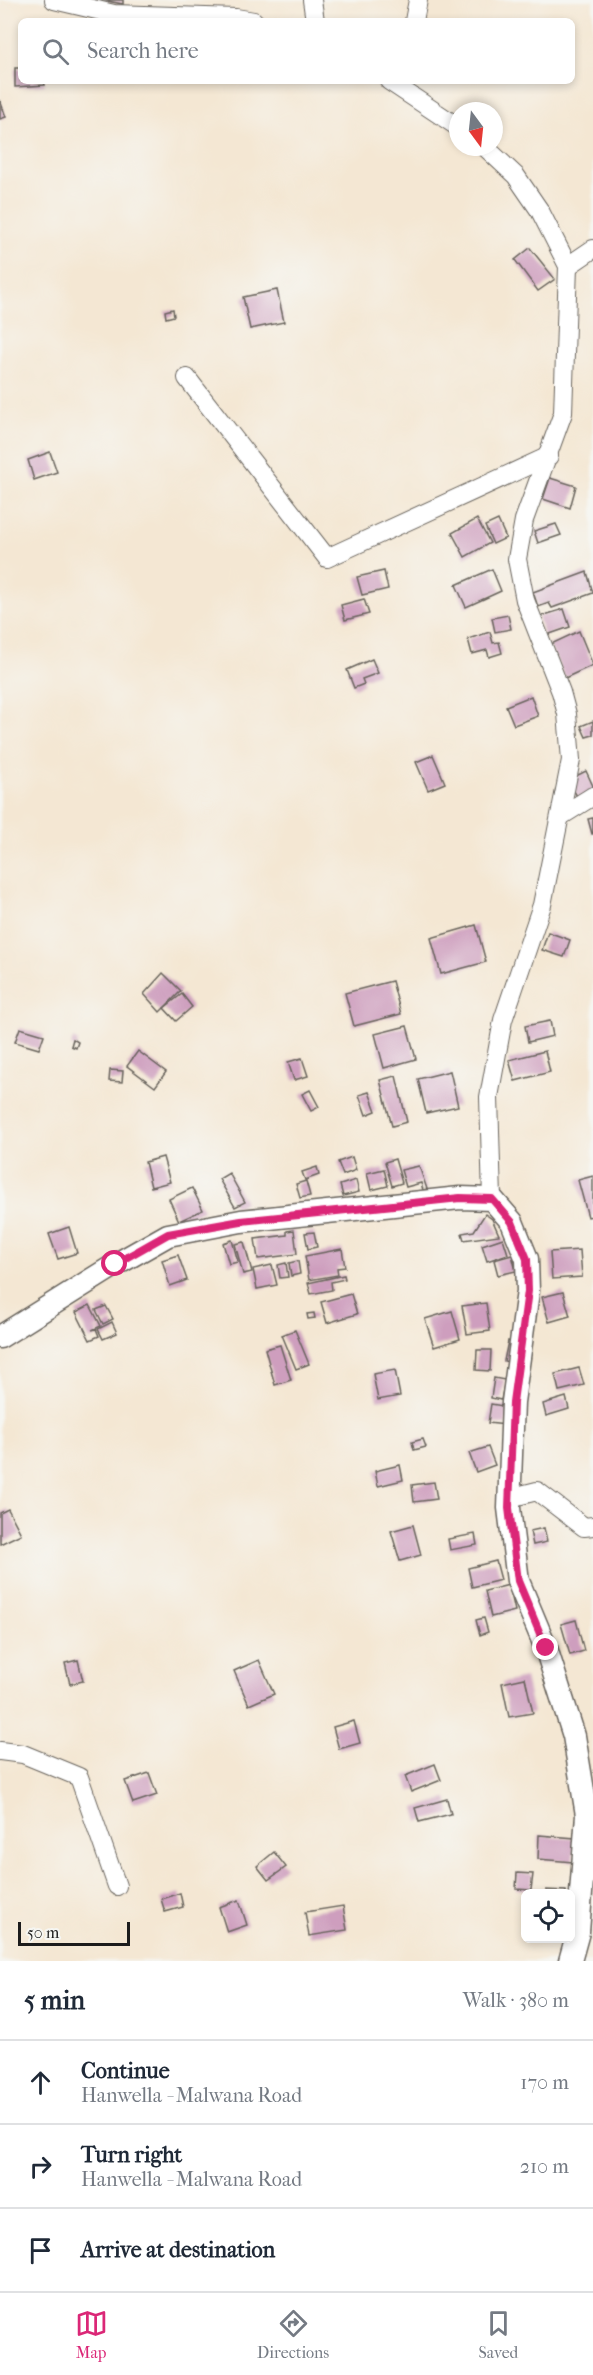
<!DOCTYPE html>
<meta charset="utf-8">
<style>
:root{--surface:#fff;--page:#f2f2f3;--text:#1f2937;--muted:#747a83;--line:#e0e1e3;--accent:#db2777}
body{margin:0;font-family:"IM FELL French Canon",serif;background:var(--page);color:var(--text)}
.controls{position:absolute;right:18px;bottom:18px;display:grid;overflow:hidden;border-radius:9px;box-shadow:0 3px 9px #0003}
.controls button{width:54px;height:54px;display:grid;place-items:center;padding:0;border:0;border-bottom:2px solid var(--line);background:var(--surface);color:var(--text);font:30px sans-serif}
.compass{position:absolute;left:449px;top:102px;width:54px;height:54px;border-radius:50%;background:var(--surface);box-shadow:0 3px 9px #0003;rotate:165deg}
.scale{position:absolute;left:18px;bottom:15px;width:112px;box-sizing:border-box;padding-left:6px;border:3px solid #1c1c1c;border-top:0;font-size:16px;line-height:21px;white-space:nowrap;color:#1c1c1c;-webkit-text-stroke:4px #f6f6f2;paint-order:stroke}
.stop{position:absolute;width:18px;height:18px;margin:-14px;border:4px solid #db2777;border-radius:50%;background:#fff}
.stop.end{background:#db2777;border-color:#fff;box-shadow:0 2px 6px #0008}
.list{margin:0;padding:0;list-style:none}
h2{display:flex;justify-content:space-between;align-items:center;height:78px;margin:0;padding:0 24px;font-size:26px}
h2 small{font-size:20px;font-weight:400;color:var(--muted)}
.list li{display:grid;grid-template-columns:39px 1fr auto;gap:18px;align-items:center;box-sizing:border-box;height:84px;padding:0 24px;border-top:2px solid var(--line)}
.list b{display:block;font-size:22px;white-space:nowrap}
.list p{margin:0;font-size:20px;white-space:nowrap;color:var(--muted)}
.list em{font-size:20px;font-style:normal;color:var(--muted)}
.icon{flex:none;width:33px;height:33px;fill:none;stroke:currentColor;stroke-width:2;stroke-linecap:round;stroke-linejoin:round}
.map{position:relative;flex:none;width:593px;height:1961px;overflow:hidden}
.search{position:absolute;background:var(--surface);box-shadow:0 3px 9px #0003;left:18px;right:18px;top:18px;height:66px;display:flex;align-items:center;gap:15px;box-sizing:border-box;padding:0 21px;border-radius:9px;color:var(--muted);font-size:22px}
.sheet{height:330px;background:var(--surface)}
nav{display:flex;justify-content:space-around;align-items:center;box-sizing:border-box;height:84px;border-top:2px solid var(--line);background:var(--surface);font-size:16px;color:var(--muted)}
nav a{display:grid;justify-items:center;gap:3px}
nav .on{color:var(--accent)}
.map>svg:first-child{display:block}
.building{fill:#ce9ebe}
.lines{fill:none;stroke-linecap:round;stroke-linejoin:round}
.minor-casing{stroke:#68635c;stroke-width:20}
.tertiary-casing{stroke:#68635c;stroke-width:25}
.minor{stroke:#fff;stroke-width:18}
.tertiary{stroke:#fff;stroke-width:22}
.route{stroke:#db2777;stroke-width:8}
</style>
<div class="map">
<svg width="593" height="1961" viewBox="0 0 593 1961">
<rect width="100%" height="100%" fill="#f6f6f2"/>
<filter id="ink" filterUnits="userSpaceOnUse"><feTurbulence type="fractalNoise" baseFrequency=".0167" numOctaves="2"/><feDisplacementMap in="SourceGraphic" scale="12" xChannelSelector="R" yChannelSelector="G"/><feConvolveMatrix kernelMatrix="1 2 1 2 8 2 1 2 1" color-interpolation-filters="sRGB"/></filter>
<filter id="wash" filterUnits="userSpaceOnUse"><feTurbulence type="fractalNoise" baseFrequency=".008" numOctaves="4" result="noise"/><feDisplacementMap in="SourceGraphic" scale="24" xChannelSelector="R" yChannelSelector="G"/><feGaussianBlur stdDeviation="1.35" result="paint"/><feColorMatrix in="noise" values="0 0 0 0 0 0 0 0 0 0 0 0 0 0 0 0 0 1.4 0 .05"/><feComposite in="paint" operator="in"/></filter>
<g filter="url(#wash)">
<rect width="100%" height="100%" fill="#f4e7d3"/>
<g id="blocks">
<!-- building -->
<g class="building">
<path d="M102,0H123V4Z"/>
<path d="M15,68H21V81H44L45,85L15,87Z"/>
<path d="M0,100L6,117L0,119Z"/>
<path d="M530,248L555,279L538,291L515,260Z"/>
<path d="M277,290L284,322L250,329L243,297Z"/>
<path d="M173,309L174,316L166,318L165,311Z"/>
<path d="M50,452L57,472L34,480L28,460Z"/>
<path d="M550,478L576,486L570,508L543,499Z"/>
<path d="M477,519L490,543L465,557L452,533Z"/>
<path d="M498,520L506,538L493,544L485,526Z"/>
<path d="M556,524L561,535L538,543L534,531Z"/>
<path d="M492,569L501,591L466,607L456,585Z"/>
<path d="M384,571L388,589L362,595L357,577Z"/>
<path d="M587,572L593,593L552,608L549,603L538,607L533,592Z"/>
<path d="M364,599L369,614L345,620L341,605Z"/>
<path d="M564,609L570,627L544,636L538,617Z"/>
<path d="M508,615L511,629L495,632L492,618Z"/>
<path d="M579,631L593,665L565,678L549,645Z"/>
<path d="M490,632L493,643L499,642L502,653L489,657L487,650L472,654L468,639Z"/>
<path d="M372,659L378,673L362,679L364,684L354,688L347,670Z"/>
<path d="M531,696L538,716L514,725L506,706Z"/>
<path d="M593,721V735L586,737L581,726Z"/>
<path d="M433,755L445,783L428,790L416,762Z"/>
<path d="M586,771L593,786V791L578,798L568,780Z"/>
<path d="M593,818V834H592L588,819Z"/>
<path d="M476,925L486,962L441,974L431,938Z"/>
<path d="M548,932L570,940L564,957L542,950Z"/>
<path d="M163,973L181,991L160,1012L144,994Z"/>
<path d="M392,981L401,1014L354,1026L345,993Z"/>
<path d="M182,994L192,1007L176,1021L164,1008Z"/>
<path d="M550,1021L553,1036L528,1042L525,1026Z"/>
<path d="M407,1026L416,1059L384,1068L375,1034Z"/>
<path d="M20,1028L44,1035L39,1049L15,1042Z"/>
<path d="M73,1039L78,1042L76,1048L71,1046Z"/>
<path d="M138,1051L166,1072L155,1087L127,1066Z"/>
<path d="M545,1051L550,1072L515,1081L509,1060Z"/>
<path d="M302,1058L308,1076L294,1080L288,1062Z"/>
<path d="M110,1070L123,1071L122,1082L109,1081Z"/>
<path d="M450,1071L458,1106L426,1113L418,1079Z"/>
<path d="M396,1076L407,1122L392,1126L380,1080Z"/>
<path d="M310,1090L319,1107L311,1111L302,1094Z"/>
<path d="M369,1092L376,1111L366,1115L359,1095Z"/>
<path d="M163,1157L170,1182L151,1187L145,1162Z"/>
<path d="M352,1157L356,1170L343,1175L338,1162Z"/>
<path d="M395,1159L402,1183L392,1186L385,1162Z"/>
<path d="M419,1166L427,1189L423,1190L421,1183L406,1187L401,1170Z"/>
<path d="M317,1167L319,1175L305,1180L302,1172Z"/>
<path d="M384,1169L388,1186L371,1190L367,1173Z"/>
<path d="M229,1173L245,1202L235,1207L219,1179Z"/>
<path d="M593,1176V1216L588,1217L578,1180Z"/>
<path d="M356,1180L359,1192L343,1196L340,1185Z"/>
<path d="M306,1181L310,1196L300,1198L296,1184Z"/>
<path d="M192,1188L203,1210L179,1221L169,1199Z"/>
<path d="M485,1214L492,1219L499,1235L464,1240L462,1233L474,1231Z"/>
<path d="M69,1227L77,1253L58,1259L49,1234Z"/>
<path d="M294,1230L297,1254L258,1259L255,1239L287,1235V1231Z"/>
<path d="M314,1232L317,1247L308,1249L305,1233Z"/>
<path d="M503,1238L508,1254L487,1261L482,1245Z"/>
<path d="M232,1240L238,1262L229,1264L223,1243Z"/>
<path d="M244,1242L252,1272L243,1274L235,1244Z"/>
<path d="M342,1249L345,1267L337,1268L338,1275L309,1280L305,1256Z"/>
<path d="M580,1250L582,1277L552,1279L550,1252Z"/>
<path d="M178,1255L187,1280L170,1286L162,1260Z"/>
<path d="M512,1255L516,1271L498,1275L494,1260Z"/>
<path d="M298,1261L300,1274L291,1276L289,1263Z"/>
<path d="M286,1263L288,1277L280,1278L278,1265Z"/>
<path d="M272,1265L277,1285L257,1289L253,1269Z"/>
<path d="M344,1275L345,1279L331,1282L332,1290L311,1294L308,1283Z"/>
<path d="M563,1292L570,1316L549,1322L542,1297Z"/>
<path d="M351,1294L357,1314L327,1323L321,1302Z"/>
<path d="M486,1303L490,1331L467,1334L462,1306Z"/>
<path d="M90,1305L101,1326L92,1330L96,1329L99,1336L90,1340L76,1312Z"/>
<path d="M106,1306L113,1319L103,1324L96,1310Z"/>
<path d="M452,1311L460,1339L434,1347L425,1319Z"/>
<path d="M314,1313L315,1318L308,1319L307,1314Z"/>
<path d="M112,1322L117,1333L103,1339L98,1329Z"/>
<path d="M295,1330L309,1364L296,1369L282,1335Z"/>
<path d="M508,1341L513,1342L509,1362L504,1361Z"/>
<path d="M280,1345L291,1380L275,1385L265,1349Z"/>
<path d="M477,1350H491L490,1371L476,1370Z"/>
<path d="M579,1368L584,1385L559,1391L555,1374Z"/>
<path d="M395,1370L400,1396L378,1400L373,1374Z"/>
<path d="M494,1378L505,1380L501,1400L491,1398Z"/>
<path d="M566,1397L569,1409L546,1416L543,1404Z"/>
<path d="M491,1404L509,1407L506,1425L488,1423Z"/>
<path d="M423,1439L426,1447L414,1450L412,1442Z"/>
<path d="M488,1447L495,1465L476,1472L469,1453Z"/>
<path d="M400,1465L403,1480L378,1486L375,1471Z"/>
<path d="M434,1482L437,1499L414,1502L412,1485Z"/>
<path d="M8,1509L21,1534L0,1544V1513Z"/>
<path d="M413,1525L421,1555L400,1561L391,1531Z"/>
<path d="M544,1528L547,1542L533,1545L530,1531Z"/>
<path d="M475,1534L477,1545L450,1550L448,1539Z"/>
<path d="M496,1561L501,1580L472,1587L468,1568Z"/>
<path d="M509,1585L515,1611L491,1617L485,1591Z"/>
<path d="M484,1618L488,1632L480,1635L476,1620Z"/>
<path d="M576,1620L584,1651L570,1655L561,1624Z"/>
<path d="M78,1660L83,1681L70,1684L65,1663Z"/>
<path d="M259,1660L274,1694L249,1705L234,1671Z"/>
<path d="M525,1678L533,1713L509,1717L502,1683Z"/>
<path d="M354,1721L360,1743L339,1749L333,1727Z"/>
<path d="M435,1764L441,1780L411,1792L405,1776Z"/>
<path d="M149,1773L157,1795L133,1803L125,1781Z"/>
<path d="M447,1799L451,1814L419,1822L415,1808Z"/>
<path d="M539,1835L575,1838L573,1862L538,1859Z"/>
<path d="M274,1852L286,1867L268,1880L257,1866Z"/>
<path d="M517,1873L533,1874L531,1890L516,1889Z"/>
<path d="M546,1890L566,1891V1894H546Z"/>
<path d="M180,1893L183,1907L165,1912L161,1899Z"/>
<path d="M239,1900L247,1925L227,1932L219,1907Z"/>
<path d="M343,1906L347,1930L309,1936L305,1912Z"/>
</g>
</g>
</g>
<g filter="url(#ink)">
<use href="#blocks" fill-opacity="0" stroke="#68635c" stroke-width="1.5"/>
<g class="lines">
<!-- minor casing -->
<g class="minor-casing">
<g id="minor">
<path d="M54,0L114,14L236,18L254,21"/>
<path d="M312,0L315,21"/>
<path d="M414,21L418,0"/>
<path d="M389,81L458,127"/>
<path d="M485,147L516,176L540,211L568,266L563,413L524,520L517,559L525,600L561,692L567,714L571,760L542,905L503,1020L489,1097L492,1199"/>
<path d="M568,266L593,249"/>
<path d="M187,378L327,558L549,456"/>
<path d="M561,816L593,796"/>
<path d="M509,1498L537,1491L584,1527L593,1526"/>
<path d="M0,1751L23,1754L79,1777L117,1886"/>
</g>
</g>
<!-- tertiary casing -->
<g class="tertiary-casing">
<path id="tertiary" d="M0,1337L115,1265L168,1235L241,1221L460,1198L492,1199L512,1222L527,1259L528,1291L513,1402L509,1508L518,1581L546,1648L574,1736L587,1815L578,1932L570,1961"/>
</g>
<!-- minor -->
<use href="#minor" class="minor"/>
<!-- tertiary -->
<use href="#tertiary" class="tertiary"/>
</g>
</g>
<g class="lines" filter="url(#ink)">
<!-- route -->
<path class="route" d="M115,1264L168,1234L241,1221L460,1198L492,1199L512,1222L527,1259L528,1291L513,1402L509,1508L518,1581L546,1648"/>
</g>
</svg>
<div class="controls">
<button><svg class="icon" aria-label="locate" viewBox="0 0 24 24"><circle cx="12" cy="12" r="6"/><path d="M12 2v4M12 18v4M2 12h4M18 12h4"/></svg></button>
</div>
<svg class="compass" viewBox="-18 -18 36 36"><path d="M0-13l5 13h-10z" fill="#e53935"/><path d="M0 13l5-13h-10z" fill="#747a83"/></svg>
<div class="scale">50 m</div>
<div class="stop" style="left:115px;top:1264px"></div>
<div class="stop end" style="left:546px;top:1648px"></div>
<div class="search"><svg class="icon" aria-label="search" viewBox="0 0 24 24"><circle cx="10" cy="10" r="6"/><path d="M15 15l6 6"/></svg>Search here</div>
</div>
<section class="sheet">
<h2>5 min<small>Walk · 380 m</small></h2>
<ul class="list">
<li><svg class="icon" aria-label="ahead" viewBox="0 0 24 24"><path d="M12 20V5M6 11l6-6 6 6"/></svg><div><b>Continue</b><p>Hanwella - Malwana Road</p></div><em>170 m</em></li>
<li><svg class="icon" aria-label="right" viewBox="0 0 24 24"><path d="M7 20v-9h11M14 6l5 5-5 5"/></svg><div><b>Turn right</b><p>Hanwella - Malwana Road</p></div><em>210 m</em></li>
<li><svg class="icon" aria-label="arrive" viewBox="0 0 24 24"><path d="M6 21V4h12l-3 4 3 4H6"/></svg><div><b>Arrive at destination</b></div></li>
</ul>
</section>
<nav>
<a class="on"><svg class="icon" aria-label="map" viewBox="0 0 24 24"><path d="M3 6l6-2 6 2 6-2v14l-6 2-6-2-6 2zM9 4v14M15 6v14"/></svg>Map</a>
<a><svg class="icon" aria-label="directions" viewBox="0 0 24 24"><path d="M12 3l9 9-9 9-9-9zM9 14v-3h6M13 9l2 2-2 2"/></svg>Directions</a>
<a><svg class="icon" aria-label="saved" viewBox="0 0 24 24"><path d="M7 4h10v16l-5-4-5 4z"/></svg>Saved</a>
</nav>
